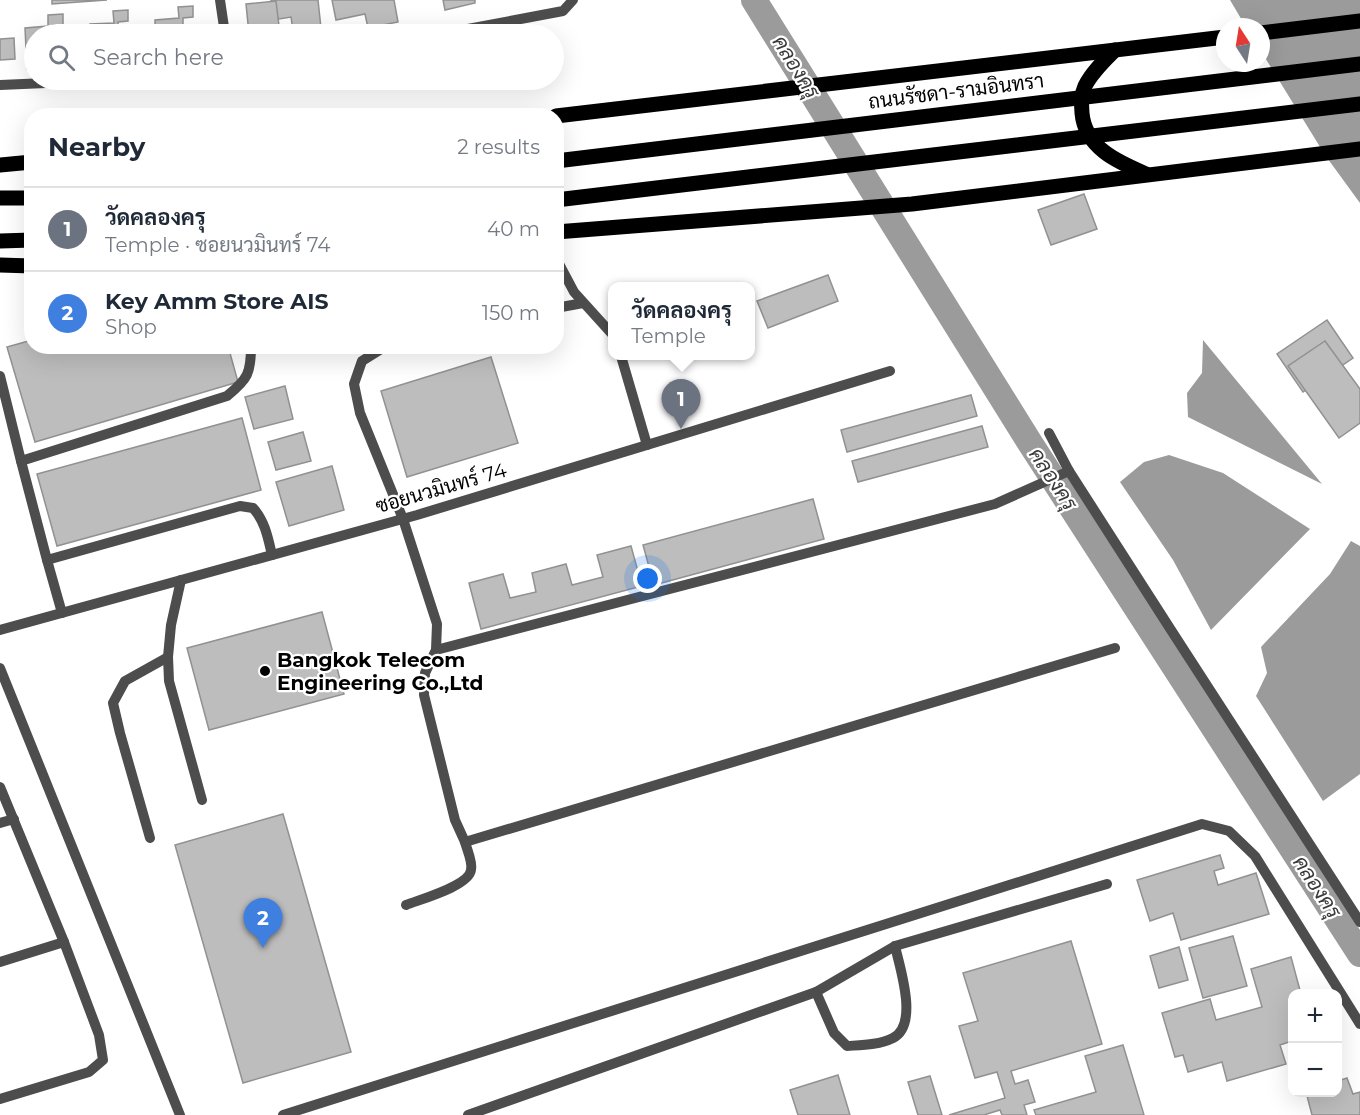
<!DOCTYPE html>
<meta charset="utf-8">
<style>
:root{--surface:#fff;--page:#f6f6f7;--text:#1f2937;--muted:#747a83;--line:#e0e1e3;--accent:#000}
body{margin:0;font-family:Montserrat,Sarabun,sans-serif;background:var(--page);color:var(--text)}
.controls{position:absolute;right:18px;bottom:18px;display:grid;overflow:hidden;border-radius:12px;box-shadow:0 6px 24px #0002}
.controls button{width:54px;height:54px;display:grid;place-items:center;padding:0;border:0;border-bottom:2px solid var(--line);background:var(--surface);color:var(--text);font:30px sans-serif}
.compass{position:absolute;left:1216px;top:18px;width:54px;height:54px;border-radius:50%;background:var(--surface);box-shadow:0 6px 24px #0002;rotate:348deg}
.you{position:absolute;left:648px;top:579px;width:21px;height:21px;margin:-15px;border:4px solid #fff;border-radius:50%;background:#1a73e8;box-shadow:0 0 0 9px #1a73e833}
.badge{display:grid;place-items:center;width:39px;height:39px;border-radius:50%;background:var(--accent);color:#fff;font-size:20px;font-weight:700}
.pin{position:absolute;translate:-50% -50px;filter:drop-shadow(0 2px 3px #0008)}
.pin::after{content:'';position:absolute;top:32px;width:21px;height:18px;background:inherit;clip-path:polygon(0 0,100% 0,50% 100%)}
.popup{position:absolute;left:608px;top:282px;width:147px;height:78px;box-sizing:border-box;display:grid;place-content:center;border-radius:12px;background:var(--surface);filter:drop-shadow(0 2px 4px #0005);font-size:20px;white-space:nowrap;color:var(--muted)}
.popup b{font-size:22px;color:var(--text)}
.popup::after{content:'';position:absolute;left:50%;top:100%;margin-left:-12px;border:12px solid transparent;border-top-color:var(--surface)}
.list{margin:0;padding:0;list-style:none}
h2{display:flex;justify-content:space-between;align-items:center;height:78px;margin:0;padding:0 24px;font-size:26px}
h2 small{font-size:20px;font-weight:400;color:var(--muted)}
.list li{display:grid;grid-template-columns:39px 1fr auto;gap:18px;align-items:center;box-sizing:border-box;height:84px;padding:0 24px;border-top:2px solid var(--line)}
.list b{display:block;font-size:22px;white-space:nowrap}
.list p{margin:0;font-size:20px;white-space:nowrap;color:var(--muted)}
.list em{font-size:20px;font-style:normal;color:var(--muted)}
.icon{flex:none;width:33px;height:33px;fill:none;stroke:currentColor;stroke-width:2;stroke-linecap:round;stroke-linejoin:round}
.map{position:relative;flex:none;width:1360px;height:1115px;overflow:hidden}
.search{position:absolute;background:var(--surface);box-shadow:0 6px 24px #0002;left:24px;top:24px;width:540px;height:66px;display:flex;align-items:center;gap:15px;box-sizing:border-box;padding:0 21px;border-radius:33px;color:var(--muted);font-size:22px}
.panel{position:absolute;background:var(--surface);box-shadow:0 6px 24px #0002;left:24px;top:108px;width:540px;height:246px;border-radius:24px}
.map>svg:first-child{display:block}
.water{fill:#9b9b9b}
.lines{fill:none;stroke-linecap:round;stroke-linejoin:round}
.canal{stroke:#9b9b9b;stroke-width:26}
.building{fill:#bdbdbd;stroke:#919191;stroke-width:1.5}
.minor{stroke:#4d4d4d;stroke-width:10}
.major{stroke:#000;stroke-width:15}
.poi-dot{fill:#000;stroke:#fff;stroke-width:2}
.labels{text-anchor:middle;stroke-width:4.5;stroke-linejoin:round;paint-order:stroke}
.street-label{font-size:20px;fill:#000;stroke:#fff}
.poi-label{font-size:20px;font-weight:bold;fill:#000;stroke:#fff;text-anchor:start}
.water-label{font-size:21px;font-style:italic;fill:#3c3c3c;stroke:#fff}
</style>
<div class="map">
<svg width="1360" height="1115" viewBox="0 0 1360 1115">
<rect width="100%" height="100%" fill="#fff"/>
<!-- water -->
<g class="water">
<path d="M1230,0H1360V203L1325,155L1261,51V27H1246Z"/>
<path d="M1203,340L1322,484L1188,417L1187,393L1202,373Z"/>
<path d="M1169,455L1223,473L1310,529L1211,630L1173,560L1120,482L1144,462Z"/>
<path d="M1351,541L1360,546V774L1323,801L1256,696L1267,673L1261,647L1330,574Z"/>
</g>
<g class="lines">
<!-- canal -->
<path class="canal" d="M754,0L1030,443L1360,954"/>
</g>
<!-- building -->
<g class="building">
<path d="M52,0H107L52,4Z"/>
<path d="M271,0H318L321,28L293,31L291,17L273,20Z"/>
<path d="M332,0H394L398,22L368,28L365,14L336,20Z"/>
<path d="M443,0H475V3L445,10Z"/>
<path d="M276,1L280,34H249L246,4Z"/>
<path d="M193,6V17L183,18V27L207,26V34H155V20L179,18L178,7Z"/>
<path d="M128,10V21L118,22V31L142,30V34H90V24L114,23L113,11Z"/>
<path d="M63,14V25H52L53,34H34V69H27L25,28L48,26V15Z"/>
<path d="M14,38L15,59L0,60V39Z"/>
<path d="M1084,194L1097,229L1051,245L1038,210Z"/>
<path d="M828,275L838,301L768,328L757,301Z"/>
<path d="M1327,320L1353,358L1303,392L1277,354Z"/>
<path d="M32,340V346H228L238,382L35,442L7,347Z"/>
<path d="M1325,341L1360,389V423L1339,438L1288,366Z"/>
<path d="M491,357L518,443L407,477L381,391Z"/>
<path d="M285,386L293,419L254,429L245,397Z"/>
<path d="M971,395L977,416L847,452L841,430Z"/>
<path d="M242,418L261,490L57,546L37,474Z"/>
<path d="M982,426L988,447L858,482L852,461Z"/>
<path d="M303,432L311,461L276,470L268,442Z"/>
<path d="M332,466L344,510L289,526L276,482Z"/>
<path d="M813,499L824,539L654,585L643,545Z"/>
<path d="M631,546L642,586L481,629L469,583L503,574L510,598L536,592L532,573L566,564L572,585L603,577L597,555Z"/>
<path d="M322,612L344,694L209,730L187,648Z"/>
<path d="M283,814L351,1052L243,1083L175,845Z"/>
<path d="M1220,855L1224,868L1214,871L1218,885L1256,873L1269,914L1181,940L1173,913L1150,921L1137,880Z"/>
<path d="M1233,936L1247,986L1203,998L1189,948Z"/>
<path d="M1071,941L1102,1044L1011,1071L1015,1084L1028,1080L1035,1102L1024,1105L1027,1115H1002L1000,1110L984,1115H949L1005,1098L997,1072L975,1078L959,1026L978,1021L963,973Z"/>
<path d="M1179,947L1188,980L1159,988L1150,956Z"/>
<path d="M1291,957L1301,994H1292V1041L1280,1045L1286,1064L1227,1081L1222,1062L1188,1072L1183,1055L1175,1057L1162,1013L1210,999L1216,1020L1262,1007L1251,969Z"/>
<path d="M1123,1045L1144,1115H1036L1034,1110L1096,1092L1085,1056Z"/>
<path d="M838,1075L850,1115H798L790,1090Z"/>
<path d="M930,1076L942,1115H918L908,1082Z"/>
<path d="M1347,1078L1353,1094L1360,1092V1115H1312L1306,1092H1338V1081Z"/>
</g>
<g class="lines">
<!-- minor -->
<g class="minor">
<path d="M220,0L225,34"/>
<path d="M441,34L563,11L573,0"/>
<path d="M0,85L115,80"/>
<path d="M556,258L574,292L612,334"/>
<path d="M556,308L583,303"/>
<path d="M386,346L362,361L354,384L360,413L403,519L437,624L436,650L425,673L424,695L455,820L465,842L1115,648"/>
<path d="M621,356L647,445"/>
<path d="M0,376L21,461L227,396C248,379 251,373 251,346"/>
<path d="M1049,433L1069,471L1171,630L1360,922"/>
<path d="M21,461L47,560L240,506L253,508C265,521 268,538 272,555"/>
<path d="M47,560L62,613"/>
<path d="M181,580L171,625L168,657L169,681L202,800"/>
<path d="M0,630L417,515L890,371"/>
<path d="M436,650L995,504L1069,471"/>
<path d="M0,668L180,1115"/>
<path d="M0,787L64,942L99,1035L103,1060L89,1072L0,1099"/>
<path d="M0,823L14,819"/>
<path d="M150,838L120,733L113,703L125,681L168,657"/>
<path d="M406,905C421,899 469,886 471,870C473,862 467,850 465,842"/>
<path d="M0,962L64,942"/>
<path d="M816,992L834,1033L847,1046C862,1045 879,1045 893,1038C919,1025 900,968 895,946"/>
<path d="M283,1115L1202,824L1229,831L1255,856L1360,1024"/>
<path d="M468,1115L816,992L895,946L1107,884"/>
</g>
<!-- major -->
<g class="major">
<path d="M1261,33L1360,21"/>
<path d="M1115,50C1104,61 1092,72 1085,86C1081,95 1081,103 1082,113C1085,148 1118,162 1146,174"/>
<path d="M556,116L1225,37"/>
<path d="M556,161L1360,64"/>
<path d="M0,165L32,162"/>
<path d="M0,198H32"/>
<path d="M556,200L1360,104"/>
<path d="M556,232L912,204L1360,149"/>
<path d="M0,241L32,240"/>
<path d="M0,265L32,266"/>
</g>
</g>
<!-- markers -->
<circle class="poi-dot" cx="265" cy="671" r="6"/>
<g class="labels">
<!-- street labels -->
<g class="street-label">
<text transform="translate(956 91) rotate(-7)" y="7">ถนนรัชดา-รามอินทรา</text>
<text transform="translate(441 488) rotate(-16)" y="7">ซอยนวมินทร์ 74</text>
</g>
<!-- poi labels -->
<g class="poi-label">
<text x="277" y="667">Bangkok Telecom<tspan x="277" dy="23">Engineering Co.,Ltd</tspan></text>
</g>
<!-- water labels -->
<g class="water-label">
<text transform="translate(796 67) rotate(58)" y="7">คลองครุ</text>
<text transform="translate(1053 479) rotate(57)" y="7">คลองครุ</text>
<text transform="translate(1317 887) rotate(57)" y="7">คลองครุ</text>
</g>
</g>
</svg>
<div class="controls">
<button>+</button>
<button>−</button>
</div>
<svg class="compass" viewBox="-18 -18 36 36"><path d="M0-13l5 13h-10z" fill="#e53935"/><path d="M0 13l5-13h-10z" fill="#747a83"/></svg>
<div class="you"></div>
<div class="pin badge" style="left:681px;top:429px;background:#6b7280">1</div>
<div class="popup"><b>วัดคลองครุ</b>Temple</div>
<div class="pin badge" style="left:263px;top:948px;background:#3f7fe0">2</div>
<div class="search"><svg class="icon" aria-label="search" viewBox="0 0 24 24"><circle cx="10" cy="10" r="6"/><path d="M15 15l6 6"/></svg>Search here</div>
<section class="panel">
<h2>Nearby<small>2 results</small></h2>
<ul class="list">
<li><span class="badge" style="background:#6b7280">1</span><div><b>วัดคลองครุ</b><p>Temple · ซอยนวมินทร์ 74</p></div><em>40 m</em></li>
<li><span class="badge" style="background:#3f7fe0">2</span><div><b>Key Amm Store AIS</b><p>Shop</p></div><em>150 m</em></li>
</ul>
</section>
</div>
